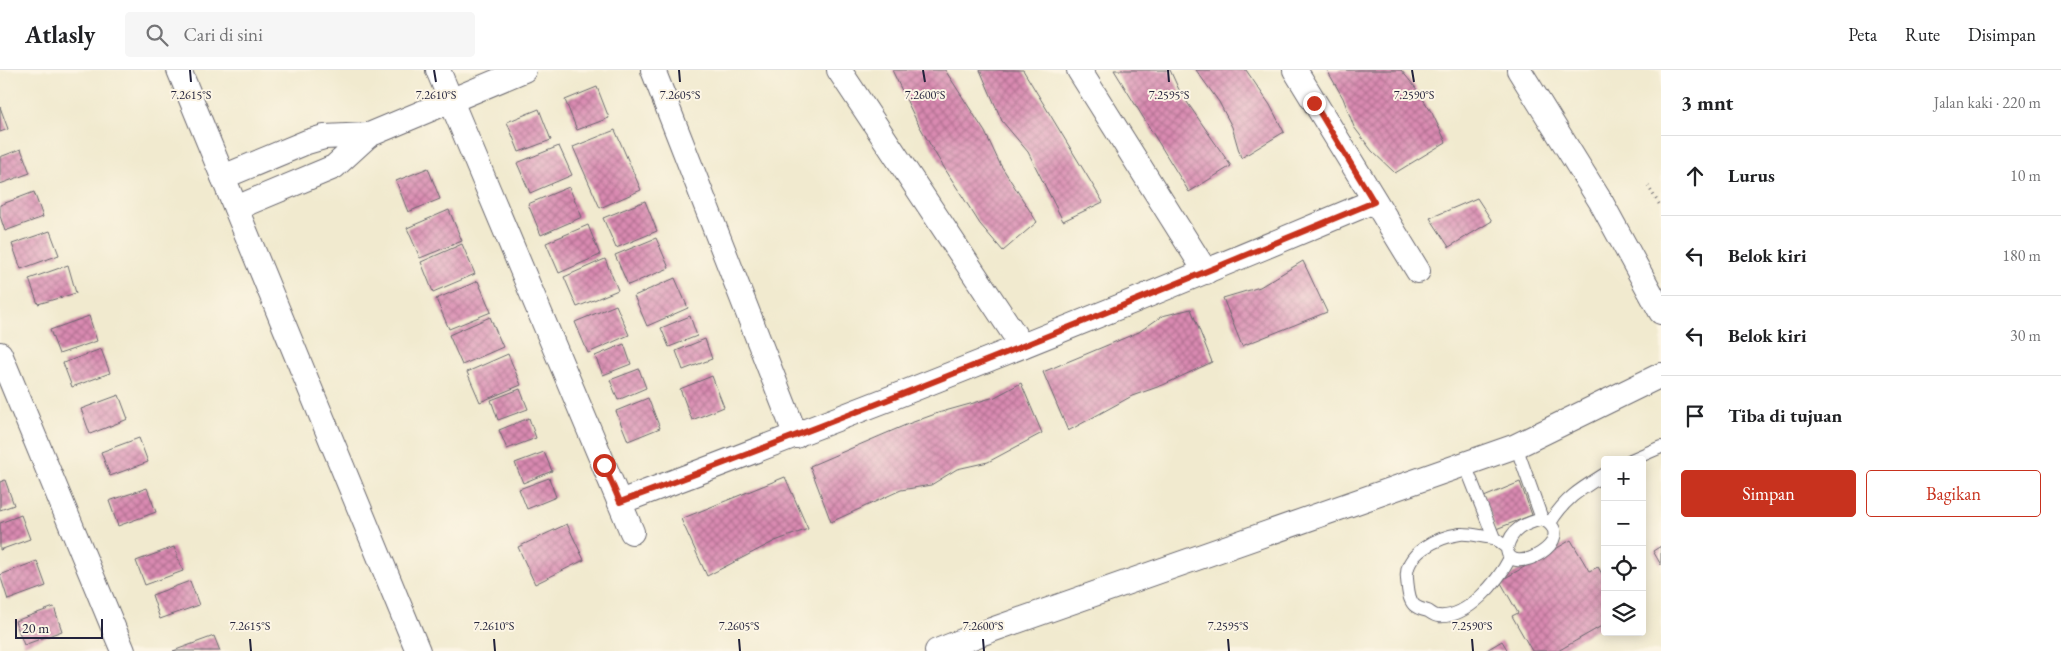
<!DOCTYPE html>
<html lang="id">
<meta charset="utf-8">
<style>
:root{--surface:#fff;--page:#f6f6f6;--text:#202124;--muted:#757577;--line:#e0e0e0;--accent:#c8321e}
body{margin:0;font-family:"EB Garamond",serif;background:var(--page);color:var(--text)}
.controls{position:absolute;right:15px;bottom:15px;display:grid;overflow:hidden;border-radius:5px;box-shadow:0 2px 12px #0003}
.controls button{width:45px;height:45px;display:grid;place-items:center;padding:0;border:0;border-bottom:1px solid var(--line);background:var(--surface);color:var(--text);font:25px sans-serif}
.scale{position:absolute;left:15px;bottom:12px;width:88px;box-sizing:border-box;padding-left:5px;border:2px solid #22223b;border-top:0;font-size:14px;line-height:18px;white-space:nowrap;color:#22223b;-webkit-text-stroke:4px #fcf5e5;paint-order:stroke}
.stop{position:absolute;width:15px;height:15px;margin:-11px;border:4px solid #c8321e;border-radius:50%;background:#fff}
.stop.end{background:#c8321e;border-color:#fff;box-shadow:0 1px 5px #0008}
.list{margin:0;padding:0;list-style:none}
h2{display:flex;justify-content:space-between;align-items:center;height:65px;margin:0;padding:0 20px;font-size:21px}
h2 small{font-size:16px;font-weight:400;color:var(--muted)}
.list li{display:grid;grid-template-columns:32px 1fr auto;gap:15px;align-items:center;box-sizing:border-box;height:80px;padding:0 20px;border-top:1px solid var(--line)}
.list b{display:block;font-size:19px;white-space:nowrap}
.list em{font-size:16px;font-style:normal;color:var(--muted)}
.actions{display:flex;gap:10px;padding:15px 20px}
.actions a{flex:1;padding:11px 0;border:1px solid var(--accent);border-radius:5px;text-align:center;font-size:18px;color:var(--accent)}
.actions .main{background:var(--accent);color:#fff}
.icon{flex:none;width:28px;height:28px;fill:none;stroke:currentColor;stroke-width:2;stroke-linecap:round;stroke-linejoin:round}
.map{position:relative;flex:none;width:1661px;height:581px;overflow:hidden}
header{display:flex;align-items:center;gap:30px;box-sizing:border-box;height:70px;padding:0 25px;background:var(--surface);border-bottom:1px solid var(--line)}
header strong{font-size:24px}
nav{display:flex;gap:28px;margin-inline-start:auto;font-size:18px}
.search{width:350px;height:45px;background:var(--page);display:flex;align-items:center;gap:12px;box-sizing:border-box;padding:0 18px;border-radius:5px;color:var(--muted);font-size:19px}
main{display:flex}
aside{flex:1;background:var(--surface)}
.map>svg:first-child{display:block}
.building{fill:url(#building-cross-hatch)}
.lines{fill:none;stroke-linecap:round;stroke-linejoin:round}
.service-casing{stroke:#6a686f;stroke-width:14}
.minor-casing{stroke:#6a686f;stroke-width:26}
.path{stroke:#6a686f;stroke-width:3;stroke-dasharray:1 4;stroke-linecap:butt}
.service{stroke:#fff;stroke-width:12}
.minor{stroke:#fff;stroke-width:24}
.route{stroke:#c8321e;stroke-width:6}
.ticks{fill:none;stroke:#22223b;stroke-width:2}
.ticks-label{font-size:12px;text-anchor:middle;fill:#22223b;stroke:#fcf5e5;stroke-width:4;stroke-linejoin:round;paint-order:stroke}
</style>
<header>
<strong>Atlasly</strong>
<div class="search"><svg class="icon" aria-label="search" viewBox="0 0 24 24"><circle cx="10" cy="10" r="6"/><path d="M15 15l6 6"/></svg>Cari di sini</div>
<nav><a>Peta</a><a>Rute</a><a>Disimpan</a></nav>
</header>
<main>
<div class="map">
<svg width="1661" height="581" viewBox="0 0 1661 581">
<defs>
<pattern id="building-cross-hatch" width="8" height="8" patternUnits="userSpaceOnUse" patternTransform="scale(1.25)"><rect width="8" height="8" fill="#d98ab1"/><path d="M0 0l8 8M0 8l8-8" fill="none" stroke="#b07091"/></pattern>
</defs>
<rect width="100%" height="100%" fill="#fcf5e5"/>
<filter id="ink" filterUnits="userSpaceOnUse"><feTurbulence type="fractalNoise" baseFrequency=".02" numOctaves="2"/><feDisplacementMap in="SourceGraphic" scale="10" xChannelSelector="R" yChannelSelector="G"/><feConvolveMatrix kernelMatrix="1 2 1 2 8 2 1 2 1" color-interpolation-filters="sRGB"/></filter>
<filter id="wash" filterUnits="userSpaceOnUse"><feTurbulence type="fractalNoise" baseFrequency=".0096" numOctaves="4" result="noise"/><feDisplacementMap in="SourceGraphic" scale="20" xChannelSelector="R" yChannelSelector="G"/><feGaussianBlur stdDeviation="1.12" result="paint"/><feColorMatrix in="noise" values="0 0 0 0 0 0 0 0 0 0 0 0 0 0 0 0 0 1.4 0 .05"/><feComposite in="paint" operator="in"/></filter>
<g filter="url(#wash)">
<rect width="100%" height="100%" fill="#f1eacf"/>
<g id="blocks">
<!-- building -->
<g class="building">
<path d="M892,0H945L985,62L1000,94L1037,152L1003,181L980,154L938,88L916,50Z"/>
<path d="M980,0H1023L1103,132L1063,151L1028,82L1002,51Z"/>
<path d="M1114,0H1170L1180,22L1231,96L1189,122Z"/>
<path d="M1196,0H1246L1270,35L1284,62L1241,88L1232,57L1219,32Z"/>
<path d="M1327,0H1401L1415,17L1432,43L1446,72L1395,103L1372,81L1354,57L1343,28Z"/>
<path d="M597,17L609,48L577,60L565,30Z"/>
<path d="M0,37L8,59L0,62Z"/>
<path d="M539,39L551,70L519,82L507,52Z"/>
<path d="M615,60L641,120L600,138L573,77Z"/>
<path d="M559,76L572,105L530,123L517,93Z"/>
<path d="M21,79L30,103L0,114V87Z"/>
<path d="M428,98L440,129L408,142L396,111Z"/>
<path d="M569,117L582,147L541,165L528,134Z"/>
<path d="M34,122L43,147L5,161L0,146V135Z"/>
<path d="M1477,128L1492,151L1449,177L1430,148Z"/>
<path d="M645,131L657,161L616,178L603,148Z"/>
<path d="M449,140L462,171L420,188L407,158Z"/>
<path d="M588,155L600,185L559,203L546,173Z"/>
<path d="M50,161L59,185L21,199L12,174Z"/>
<path d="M656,168L669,198L628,215L615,185Z"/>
<path d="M462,174L475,204L433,222L421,192Z"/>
<path d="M605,189L618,220L577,237L564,207Z"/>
<path d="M1303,191L1327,242L1242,276L1223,228L1260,217Z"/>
<path d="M68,195L76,223L38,234L29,209Z"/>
<path d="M675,208L688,238L647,256L634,226Z"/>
<path d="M478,211L491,242L449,259L436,229Z"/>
<path d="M616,235L629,265L588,283L575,252Z"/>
<path d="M1191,239L1212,292L1163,315L1132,326L1068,361L1043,302L1139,262L1162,246Z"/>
<path d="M89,246L97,271L59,284L50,260Z"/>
<path d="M690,246L697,266L669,277L661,258Z"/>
<path d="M490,247L503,277L462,295L449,265Z"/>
<path d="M705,269L712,289L683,300L676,281Z"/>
<path d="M624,274L631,294L603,305L595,286Z"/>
<path d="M101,279L110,303L72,317L63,293Z"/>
<path d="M508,284L521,315L480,332L467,302Z"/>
<path d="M639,299L646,318L618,330L610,310Z"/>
<path d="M712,306L724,337L692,350L680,319Z"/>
<path d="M1021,313L1042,363L988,392L957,399L931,415L901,420L831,452L810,396L908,354L938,343L995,327Z"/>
<path d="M520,319L528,339L498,350L491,330Z"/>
<path d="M119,325L128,349L90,364L81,339Z"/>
<path d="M648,328L660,358L628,371L616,341Z"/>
<path d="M529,348L536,368L507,379L499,360Z"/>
<path d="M139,368L148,392L110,406L101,382Z"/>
<path d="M544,382L552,401L523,413L515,393Z"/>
<path d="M785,407L808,459L775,471L707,506L681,449Z"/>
<path d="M549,408L556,427L527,439L519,419Z"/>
<path d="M5,410L14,435L0,440V412Z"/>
<path d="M1520,412L1532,445L1496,459L1484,427Z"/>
<path d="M147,418L156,442L118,456L109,431Z"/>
<path d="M21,445L30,469L0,480V453Z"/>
<path d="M567,454L584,490L535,514L518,477Z"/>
<path d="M1571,470L1589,501L1598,497L1605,509V554L1558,581H1532L1512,546L1518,543L1500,511Z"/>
<path d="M1661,476V495L1653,481Z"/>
<path d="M174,477L183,501L145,515L136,491Z"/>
<path d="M37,491L46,516L8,530L0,505Z"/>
<path d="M190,511L199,535L160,549L152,525Z"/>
<path d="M54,537L62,561L24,575L15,551Z"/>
<path d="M214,566L220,581H173Z"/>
<path d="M1502,571L1508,581H1485Z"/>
</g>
</g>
</g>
<g filter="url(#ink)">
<use href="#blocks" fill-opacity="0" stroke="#6a686f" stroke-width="1"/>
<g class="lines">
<!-- service casing -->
<g class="service-casing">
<g id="service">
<path d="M1516,376L1542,449"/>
<path d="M1631,390L1661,377"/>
<path d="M1464,392L1494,468L1507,478C1507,511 1584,469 1542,449C1524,454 1511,459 1507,478"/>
<path d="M1550,453C1565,428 1581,419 1605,404"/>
<path d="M1494,468C1483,467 1470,463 1460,464C1438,467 1404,483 1407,509C1408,517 1408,529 1414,535C1417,538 1424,540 1428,541C1431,543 1435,546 1438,546C1467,549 1498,511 1510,488"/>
</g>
</g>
<!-- minor casing -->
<g class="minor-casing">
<g id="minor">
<path d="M179,0L418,581"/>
<path d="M438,0L632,462"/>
<path d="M653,0L796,366"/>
<path d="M839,0L1022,276"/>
<path d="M1079,0L1206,202"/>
<path d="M1295,0L1418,201"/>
<path d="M1519,0L1601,132L1661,242"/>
<path d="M369,65L524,0"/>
<path d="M223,107L307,72L324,67L369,65L334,97L236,138"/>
<path d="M0,284L123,581"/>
<path d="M620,432C873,337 1124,237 1374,131"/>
<path d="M937,581L980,564L1516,376L1661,305"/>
</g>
</g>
<!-- path -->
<path class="path" d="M1648,116L1661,137"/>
<!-- service -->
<use href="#service" class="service"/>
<!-- minor -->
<use href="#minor" class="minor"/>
</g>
</g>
<g class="lines" filter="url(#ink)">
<!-- route -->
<path class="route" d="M604,395L620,432C874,338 1124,236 1374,132L1314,33"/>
</g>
<!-- ticks -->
<path class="ticks" d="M190,0L191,12M434,0L436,12M679,0L680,12M923,0L925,12M1168,0L1169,12M1412,0L1414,12M250,569L251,581M494,569L495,581M739,569L740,581M983,569L984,581M1228,569L1229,581M1472,569L1473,581"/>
<g class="ticks-label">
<text x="191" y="29">7.2615°S</text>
<text x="436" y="29">7.2610°S</text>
<text x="680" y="29">7.2605°S</text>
<text x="925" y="29">7.2600°S</text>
<text x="1169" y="29">7.2595°S</text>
<text x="1414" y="29">7.2590°S</text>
<text x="250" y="560">7.2615°S</text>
<text x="494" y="560">7.2610°S</text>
<text x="739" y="560">7.2605°S</text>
<text x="983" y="560">7.2600°S</text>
<text x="1228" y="560">7.2595°S</text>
<text x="1472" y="560">7.2590°S</text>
</g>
</svg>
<div class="controls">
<button>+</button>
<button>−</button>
<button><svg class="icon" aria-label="locate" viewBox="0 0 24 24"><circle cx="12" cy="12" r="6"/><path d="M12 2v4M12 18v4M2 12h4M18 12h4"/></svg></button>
<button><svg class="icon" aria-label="layers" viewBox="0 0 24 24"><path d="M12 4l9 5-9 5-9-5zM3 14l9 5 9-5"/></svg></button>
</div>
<div class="scale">20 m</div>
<div class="stop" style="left:604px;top:395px"></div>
<div class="stop end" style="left:1314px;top:33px"></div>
</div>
<aside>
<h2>3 mnt<small>Jalan kaki · 220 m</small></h2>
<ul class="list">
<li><svg class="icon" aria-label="ahead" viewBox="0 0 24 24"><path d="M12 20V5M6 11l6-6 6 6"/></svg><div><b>Lurus</b></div><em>10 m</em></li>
<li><svg class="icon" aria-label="left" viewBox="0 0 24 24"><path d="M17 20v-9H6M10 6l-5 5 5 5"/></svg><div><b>Belok kiri</b></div><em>180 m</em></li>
<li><svg class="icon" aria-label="left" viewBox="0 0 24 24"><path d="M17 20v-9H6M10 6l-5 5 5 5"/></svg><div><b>Belok kiri</b></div><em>30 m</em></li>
<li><svg class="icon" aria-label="arrive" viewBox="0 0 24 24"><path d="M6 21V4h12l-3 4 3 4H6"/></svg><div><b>Tiba di tujuan</b></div></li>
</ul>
<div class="actions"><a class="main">Simpan</a><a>Bagikan</a></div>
</aside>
</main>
